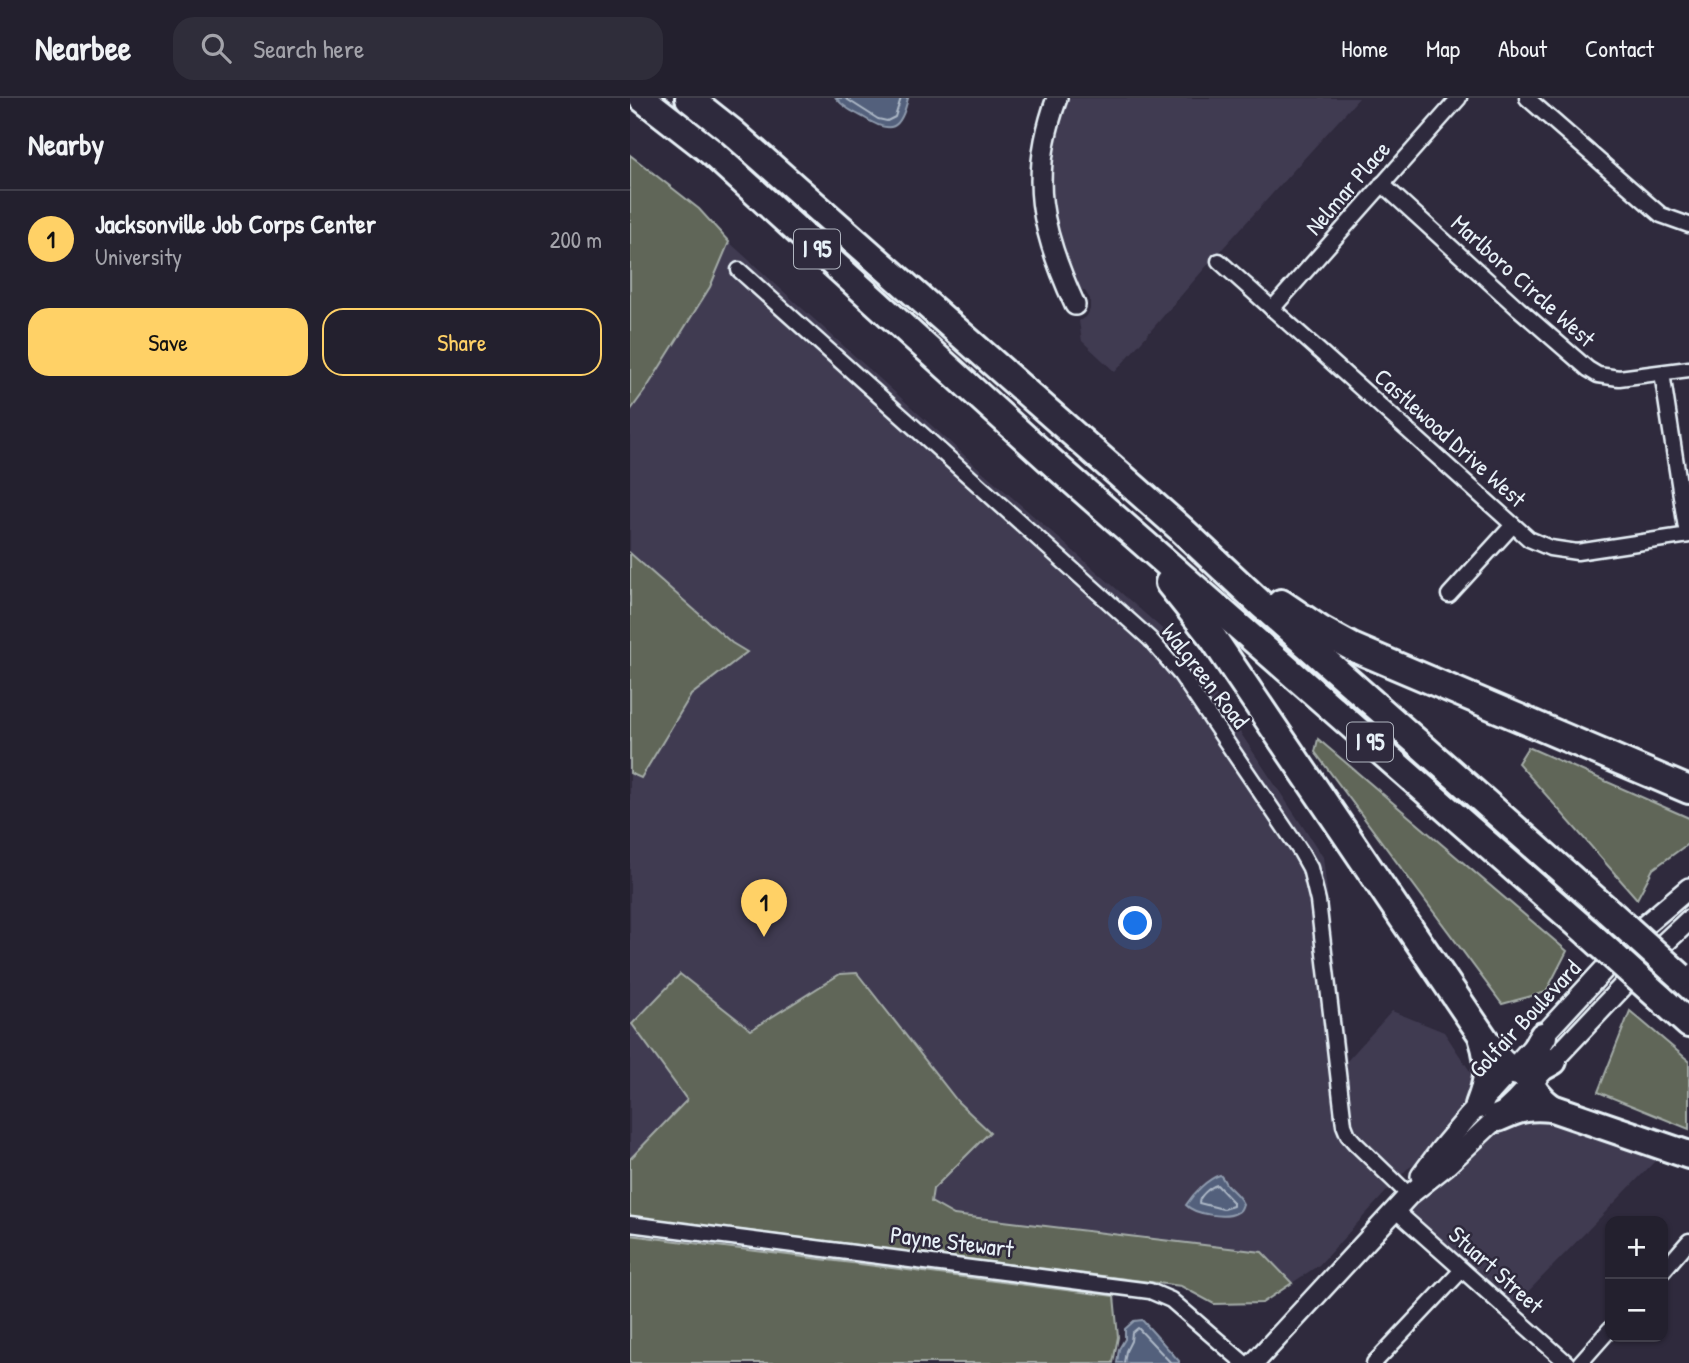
<!DOCTYPE html>
<meta charset="utf-8">
<style>
:root{--surface:#23202e;--page:#2f2d3a;--text:#f1f3f6;--muted:#a3a3aa;--line:#403e4a;--accent:#ffd166}
body{margin:0;font-family:"Patrick Hand",sans-serif;background:var(--page);color:var(--text)}
.controls{position:absolute;right:21px;bottom:21px;display:grid;overflow:hidden;border-radius:14px;box-shadow:0 2px 5px #0004}
.controls button{width:63px;height:63px;display:grid;place-items:center;padding:0;border:0;border-bottom:2px solid var(--line);background:var(--surface);color:var(--text);font:35px sans-serif}
.you{position:absolute;left:506px;top:826px;width:24px;height:24px;margin:-18px;border:5px solid #fff;border-radius:50%;background:#1a73e8;box-shadow:0 0 0 10px #1a73e833}
.badge{display:grid;place-items:center;width:46px;height:46px;border-radius:50%;background:var(--accent);color:#111;font-size:23px;font-weight:700}
.pin{position:absolute;translate:-50% -58px;filter:drop-shadow(0 2px 4px #0008)}
.pin::after{content:'';position:absolute;top:37px;width:24px;height:21px;background:inherit;clip-path:polygon(0 0,100% 0,50% 100%)}
.list{margin:0;padding:0;list-style:none}
h2{display:flex;justify-content:space-between;align-items:center;height:91px;margin:0;padding:0 28px;font-size:30px}
h2 small{font-size:23px;font-weight:400;color:var(--muted)}
.list li{display:grid;grid-template-columns:46px 1fr auto;gap:21px;align-items:center;box-sizing:border-box;height:98px;padding:0 28px;border-top:2px solid var(--line)}
.list b{display:block;font-size:26px;white-space:nowrap}
.list p{margin:0;font-size:23px;white-space:nowrap;color:var(--muted)}
.list em{font-size:23px;font-style:normal;color:var(--muted)}
.actions{display:flex;gap:14px;padding:21px 28px}
.actions a{flex:1;padding:16px 0;border:2px solid var(--accent);border-radius:21px;text-align:center;font-size:24px;color:var(--accent)}
.actions .main{background:var(--accent);color:#111}
.icon{flex:none;width:38px;height:38px;fill:none;stroke:currentColor;stroke-width:2;stroke-linecap:round;stroke-linejoin:round}
.map{position:relative;flex:none;width:1059px;height:1265px;overflow:hidden}
header{display:flex;align-items:center;gap:42px;box-sizing:border-box;height:98px;padding:0 35px;background:var(--surface);border-bottom:2px solid var(--line)}
header strong{font-size:33px}
nav{display:flex;gap:38px;margin-inline-start:auto;font-size:24px}
.search{width:490px;height:63px;background:var(--page);display:flex;align-items:center;gap:18px;box-sizing:border-box;padding:0 24px;border-radius:21px;color:var(--muted);font-size:26px}
main{display:flex}
aside{flex:1;background:var(--surface)}
.map>svg:first-child{display:block}
.built{fill:#403b51}
.green{fill:#616658;stroke:#a4aca8;stroke-width:2}
.water{fill:#52607b;stroke:#8e9aad;stroke-width:2}
.lines{fill:none;stroke-linecap:round;stroke-linejoin:round}
.shore{stroke:#acb7c6;stroke-width:2}
.street-casing{stroke:#e8f1f8;stroke-width:19}
.secondary-casing{stroke:#e8f1f8;stroke-width:24}
.highway-casing{stroke:#e8f1f8;stroke-width:32}
.street{stroke:#2f2a3d;stroke-width:14}
.secondary{stroke:#2f2a3d;stroke-width:19}
.highway{stroke:#2f2a3d;stroke-width:26}
.highway-bridge-casing{stroke:#e8f1f8;stroke-width:32;stroke-linecap:butt}
.highway-bridge{stroke:#2f2a3d;stroke-width:26}
.labels{text-anchor:middle;stroke-width:5;stroke-linejoin:round;paint-order:stroke}
.shield{fill:#2f2a3d;stroke:#b0b5c0;stroke-width:2}
.shield-label{font-size:23px;font-weight:bold;fill:#e8f1f8}
.street-label{font-size:24px;fill:#e8f1f8;stroke:#2f2a3d}
</style>
<header>
<strong>Nearbee</strong>
<div class="search"><svg class="icon" aria-label="search" viewBox="0 0 24 24"><circle cx="10" cy="10" r="6"/><path d="M15 15l6 6"/></svg>Search here</div>
<nav><a>Home</a><a>Map</a><a>About</a><a>Contact</a></nav>
</header>
<main>
<aside>
<h2>Nearby<small></small></h2>
<ul class="list">
<li><span class="badge">1</span><div><b>Jacksonville Job Corps Center</b><p>University</p></div><em>200 m</em></li>
</ul>
<div class="actions"><a class="main">Save</a><a>Share</a></div>
</aside>
<div class="map">
<svg width="1059" height="1265" viewBox="0 0 1059 1265">
<rect width="100%" height="100%" fill="#2f2a3d"/>
<filter id="ink" filterUnits="userSpaceOnUse"><feTurbulence type="fractalNoise" baseFrequency=".0143" numOctaves="2"/><feDisplacementMap in="SourceGraphic" scale="14" xChannelSelector="R" yChannelSelector="G"/><feConvolveMatrix kernelMatrix="1 2 1 2 8 2 1 2 1" color-interpolation-filters="sRGB"/></filter>
<g filter="url(#ink)">
<!-- built -->
<g class="built">
<path d="M436,0H729L574,171L485,274L452,243L449,223L457,218L460,211V201L455,193L446,188L428,145L420,97V72L423,43Z"/>
<path d="M99,144L344,366L554,550L693,759L717,963L762,913L814,934L851,990L838,1008L787,1065L777,1071L689,1167L662,1185L632,1154L324,1117L301,1104L303,1091L360,1034L328,1004L210,876L121,932L51,876L3,926L57,1002L0,1061V675L11,680L61,597L117,554L102,545L0,455V313L16,291L80,189Z"/>
<path d="M926,1018L1027,1061L883,1209L779,1113L871,1027Z"/>
</g>
<!-- green -->
<g class="green">
<path d="M0,57L69,111L99,144L80,189L16,291L0,313Z"/>
<path d="M0,455L102,545L117,554L61,597L11,680L0,675Z"/>
<path d="M688,641L937,853L916,894L872,906L685,654Z"/>
<path d="M898,649L1059,720V745L1023,771L1007,801L888,665Z"/>
<path d="M227,875L328,1004L360,1034L303,1091L301,1104L324,1117L632,1154L662,1185L632,1205L584,1206L551,1188L0,1118V1061L57,1002L2,926L50,876L121,932L210,876Z"/>
<path d="M1000,913L1059,963V1031L968,994Z"/>
<path d="M0,1137L484,1198L488,1239L483,1265H0Z"/>
</g>
<!-- water -->
<g class="water">
<path d="M206,0H278C271,32 261,37 233,19C223,14 213,9 206,0Z"/>
<path d="M590,1077C593,1080 594,1083 596,1086C602,1093 609,1097 613,1106C611,1111 611,1113 606,1115C595,1121 564,1116 556,1107C564,1095 577,1081 590,1077Z"/>
<path d="M512,1222L549,1263V1265H487L489,1251L495,1241V1231L504,1223Z"/>
</g>
<g class="lines">
<!-- shore -->
<g class="shore">
<path d="M215,0L248,21L257,23L265,19L271,0"/>
<path d="M587,1087L603,1104V1108L593,1111L569,1105C569,1098 580,1089 587,1087Z"/>
<path d="M494,1265L496,1253L501,1243L502,1235L508,1230L541,1265"/>
</g>
<!-- street casing -->
<g class="street-casing">
<g id="street">
<path d="M897,0L1031,117L1059,127"/>
<path d="M752,86L889,211L958,271L968,277L989,280L1059,271"/>
<path d="M589,163L899,441L920,450L947,454L1059,437"/>
<path d="M109,172L520,541L551,577L671,754L680,770L688,803L714,1027L718,1037L725,1045L779,1097"/>
<path d="M642,211L829,0"/>
<path d="M1032,275L1057,437"/>
<path d="M819,497L883,427"/>
<path d="M765,1112L937,1265"/>
<path d="M0,1126L520,1193L541,1202L614,1265"/>
<path d="M1033,1173L1059,1143"/>
<path d="M744,1265L832,1172"/>
<path d="M950,1265L980,1231"/>
</g>
</g>
<!-- secondary casing -->
<g class="secondary-casing">
<g id="secondary">
<path d="M427,0C398,79 411,133 445,207"/>
<path d="M791,1078L811,1051L837,1020L1014,828L1059,790"/>
<path d="M624,1265L779,1097L818,1066L884,1004L1027,852L1059,822"/>
</g>
</g>
<!-- highway casing -->
<g class="highway-casing">
<g id="highway">
<path d="M12,0L80,53L426,368L958,835"/>
<path d="M59,0L102,34L551,431L632,507L978,813"/>
<path d="M539,485L583,540L866,958C885,982 900,977 923,963"/>
<path d="M651,505L691,532L722,549L1059,692"/>
<path d="M1029,899L1059,926"/>
<path d="M913,938C894,967 892,988 922,1010L1059,1057"/>
<path d="M849,1007C858,984 861,966 853,942"/>
<path d="M868,1020C890,1010 897,1008 922,1010"/>
</g>
</g>
<!-- street -->
<use href="#street" class="street"/>
<!-- secondary -->
<use href="#secondary" class="secondary"/>
<!-- highway -->
<use href="#highway" class="highway"/>
<!-- highway-bridge casing -->
<g class="highway-bridge-casing">
<g id="highway-bridge">
<path d="M978,813L1050,878"/>
<path d="M958,835L1029,899"/>
</g>
</g>
<!-- highway-bridge -->
<use href="#highway-bridge" class="highway-bridge"/>
</g>
</g>
<g class="labels">
<!-- shield labels -->
<g class="shield">
<rect x="164" y="131.5" width="46" height="39" rx="5"/>
<rect x="717" y="624.5" width="46" height="39" rx="5"/>
</g>
<g class="shield-label">
<text x="187" y="159">I 95</text>
<text x="740" y="652">I 95</text>
</g>
<!-- street labels -->
<g class="street-label">
<text transform="translate(718 90) rotate(-49)" y="8">Nelmar Place</text>
<text transform="translate(893 183) rotate(42)" y="8">Marlboro Circle West</text>
<text transform="translate(820 340) rotate(42)" y="8">Castlewood Drive West</text>
<text transform="translate(575 578) rotate(52)" y="8">Walgreen Road</text>
<text transform="translate(895 921) rotate(-47)" y="8">Golfair Boulevard</text>
<text transform="translate(322 1144) rotate(7)" y="8">Payne Stewart</text>
<text transform="translate(866 1172) rotate(42)" y="8">Stuart Street</text>
</g>
</g>
</svg>
<div class="controls">
<button>+</button>
<button>−</button>
</div>
<div class="you"></div>
<div class="pin badge" style="left:134px;top:839px">1</div>
</div>
</main>
